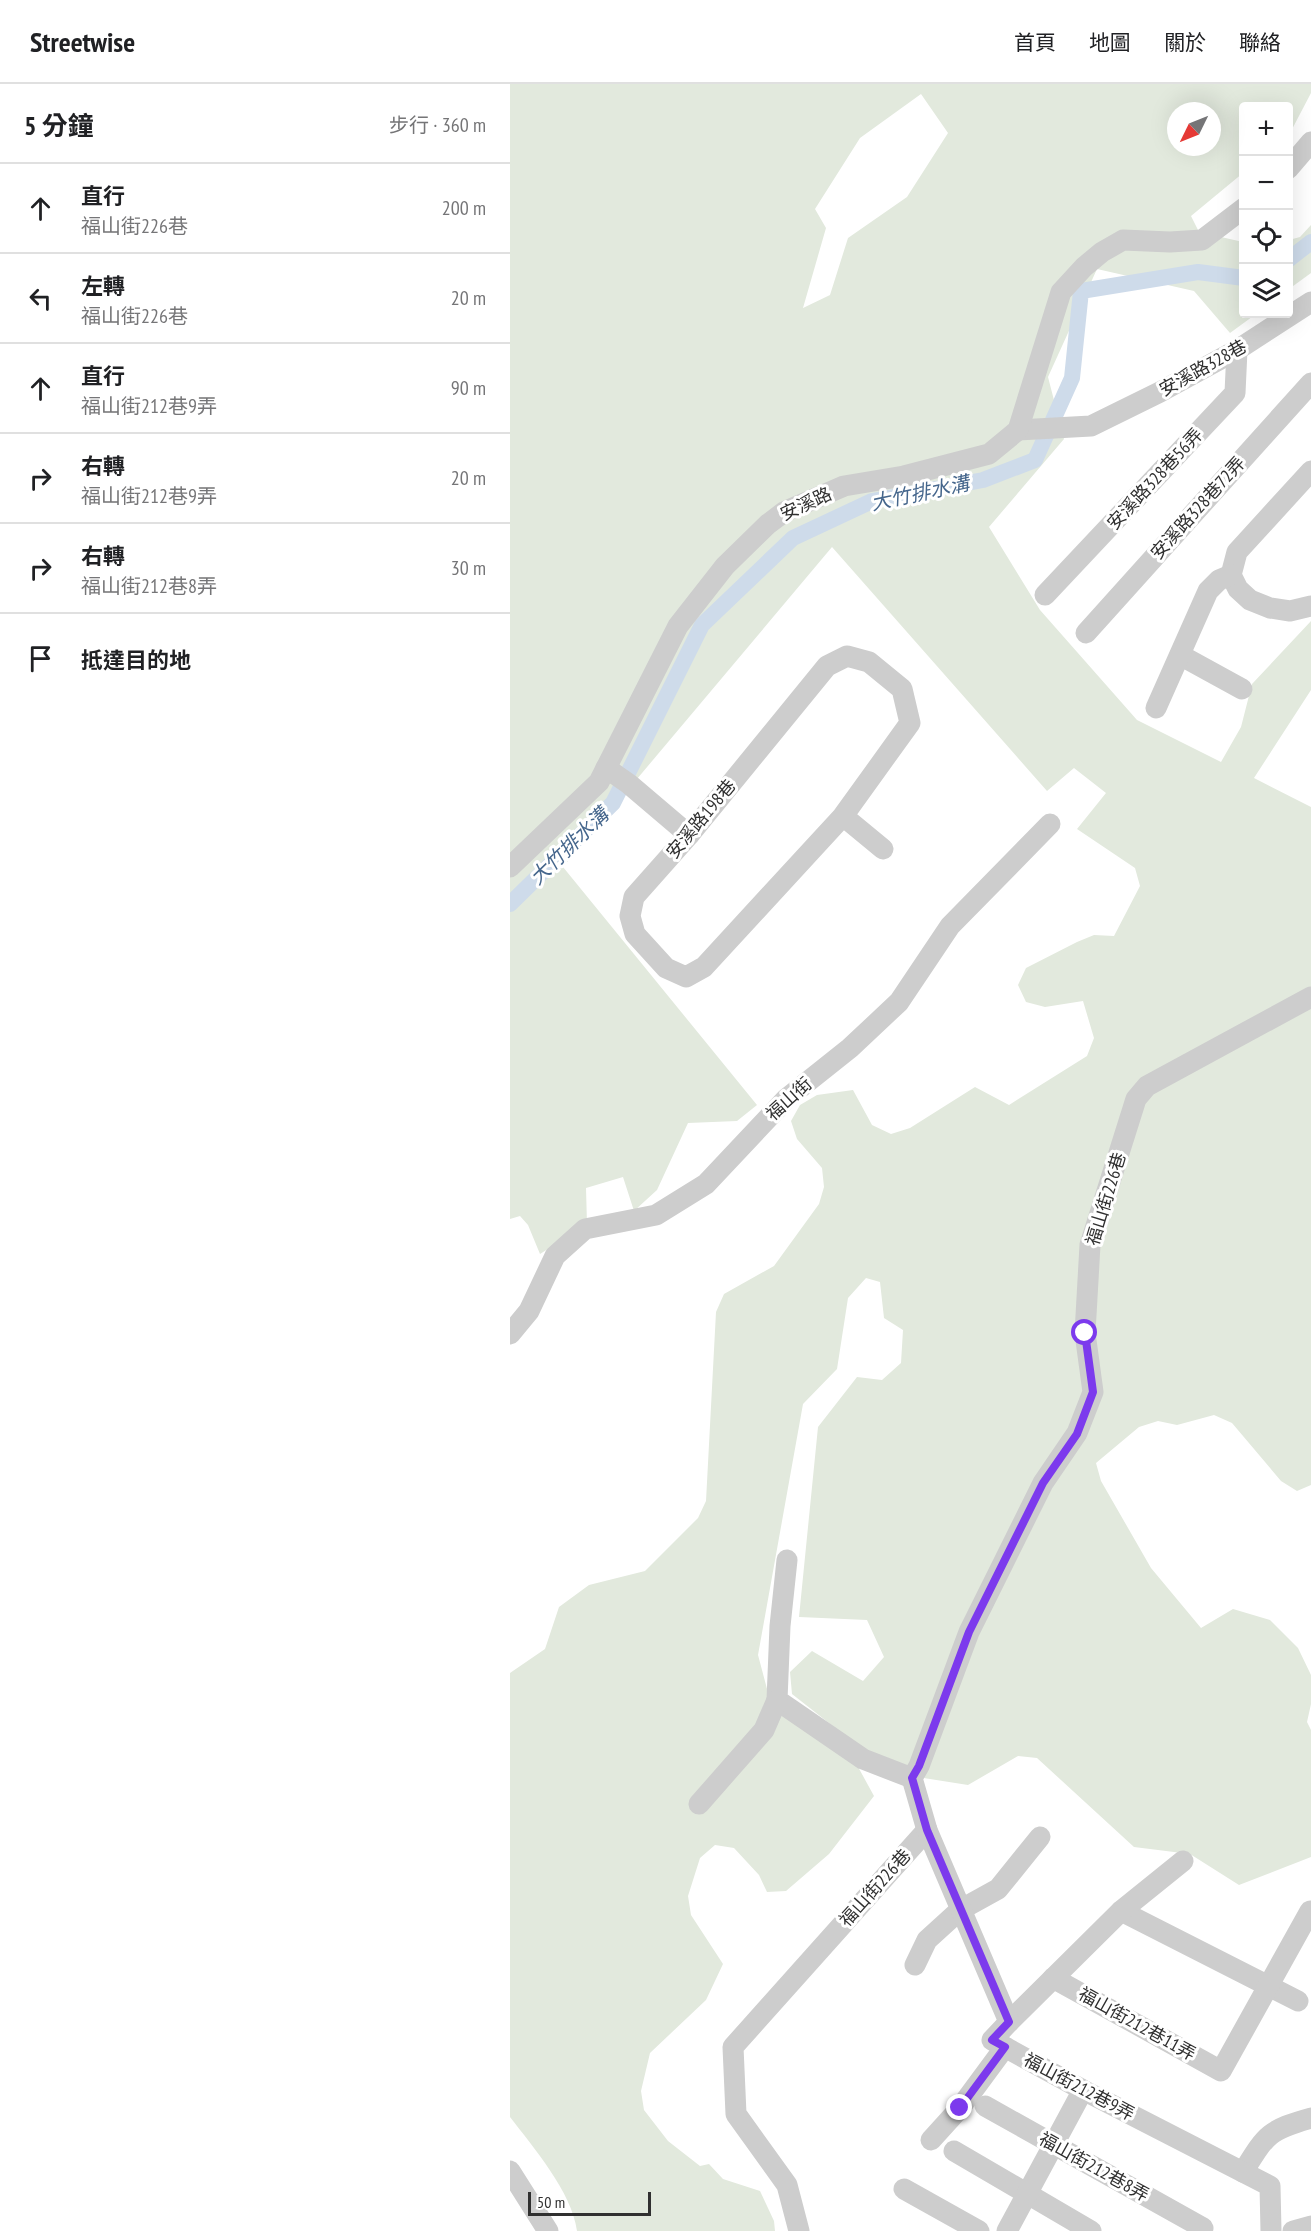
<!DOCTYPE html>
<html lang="zh-TW">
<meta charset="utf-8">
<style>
:root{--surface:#fff;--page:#f2f2f2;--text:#202124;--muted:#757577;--line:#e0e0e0}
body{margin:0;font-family:"PT Sans Narrow","Noto Sans TC",sans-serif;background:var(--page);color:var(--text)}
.controls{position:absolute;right:18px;top:18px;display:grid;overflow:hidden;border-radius:6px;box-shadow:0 6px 24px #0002}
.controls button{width:54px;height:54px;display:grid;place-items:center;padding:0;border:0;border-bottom:2px solid var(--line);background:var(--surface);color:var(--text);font:30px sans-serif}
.compass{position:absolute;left:657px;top:18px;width:54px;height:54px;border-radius:50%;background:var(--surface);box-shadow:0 6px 24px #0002;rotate:227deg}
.scale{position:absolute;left:18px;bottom:15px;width:123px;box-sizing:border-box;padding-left:6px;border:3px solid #303030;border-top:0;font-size:16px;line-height:21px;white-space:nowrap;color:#303030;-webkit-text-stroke:4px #fff;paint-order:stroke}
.stop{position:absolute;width:18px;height:18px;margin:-14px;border:4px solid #7c3aed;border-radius:50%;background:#fff}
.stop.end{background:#7c3aed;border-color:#fff;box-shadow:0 2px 6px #0008}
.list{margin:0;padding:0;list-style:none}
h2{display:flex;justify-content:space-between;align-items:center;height:78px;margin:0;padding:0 24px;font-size:26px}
h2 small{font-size:20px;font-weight:400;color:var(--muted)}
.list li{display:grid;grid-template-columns:39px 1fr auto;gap:18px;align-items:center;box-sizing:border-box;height:90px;padding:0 24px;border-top:2px solid var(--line)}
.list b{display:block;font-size:22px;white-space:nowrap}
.list p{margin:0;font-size:20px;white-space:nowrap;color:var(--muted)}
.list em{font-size:20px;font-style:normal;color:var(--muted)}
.icon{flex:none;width:33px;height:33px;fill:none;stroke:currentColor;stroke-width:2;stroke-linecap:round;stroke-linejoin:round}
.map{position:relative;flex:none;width:801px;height:2147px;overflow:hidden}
header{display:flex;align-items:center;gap:36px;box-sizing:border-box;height:84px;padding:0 30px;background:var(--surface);border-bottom:2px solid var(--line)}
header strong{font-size:28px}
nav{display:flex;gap:33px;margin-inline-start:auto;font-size:21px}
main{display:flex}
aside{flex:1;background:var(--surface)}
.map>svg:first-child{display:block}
.green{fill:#e2e9dd;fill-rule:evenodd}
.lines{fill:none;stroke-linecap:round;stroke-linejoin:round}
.canal{stroke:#cedbea;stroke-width:16}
.minor{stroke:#cdcdcd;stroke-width:21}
.route{stroke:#7c3aed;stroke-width:8}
.labels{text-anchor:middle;stroke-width:6;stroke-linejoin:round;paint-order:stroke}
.street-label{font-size:18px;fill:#303030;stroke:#fff}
.water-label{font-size:20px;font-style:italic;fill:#45668c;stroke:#fff}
</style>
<header>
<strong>Streetwise</strong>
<nav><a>首頁</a><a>地圖</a><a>關於</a><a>聯絡</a></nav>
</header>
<main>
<aside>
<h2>5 分鐘<small>步行 · 360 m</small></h2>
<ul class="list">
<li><svg class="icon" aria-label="ahead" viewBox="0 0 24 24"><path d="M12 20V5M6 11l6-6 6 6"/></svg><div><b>直行</b><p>福山街226巷</p></div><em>200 m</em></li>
<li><svg class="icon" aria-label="left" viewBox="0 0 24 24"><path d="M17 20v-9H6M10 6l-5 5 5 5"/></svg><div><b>左轉</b><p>福山街226巷</p></div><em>20 m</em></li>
<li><svg class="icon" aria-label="ahead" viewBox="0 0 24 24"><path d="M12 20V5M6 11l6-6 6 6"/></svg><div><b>直行</b><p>福山街212巷9弄</p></div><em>90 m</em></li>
<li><svg class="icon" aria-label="right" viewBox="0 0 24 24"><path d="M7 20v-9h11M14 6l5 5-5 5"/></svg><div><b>右轉</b><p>福山街212巷9弄</p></div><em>20 m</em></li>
<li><svg class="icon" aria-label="right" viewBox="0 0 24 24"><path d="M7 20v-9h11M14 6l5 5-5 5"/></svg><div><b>右轉</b><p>福山街212巷8弄</p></div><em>30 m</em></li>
<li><svg class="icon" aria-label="arrive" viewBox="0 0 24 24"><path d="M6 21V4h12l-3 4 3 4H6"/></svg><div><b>抵達目的地</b></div></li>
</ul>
</aside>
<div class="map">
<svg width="801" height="2147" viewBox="0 0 801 2147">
<rect width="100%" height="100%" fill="#fff"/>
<!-- green -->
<g class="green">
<path d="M0,0H801V9L779,51L778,22H734L733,89L681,132L689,148L733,158L734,230H746L720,249L684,207L587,185L538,293L554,355L479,443L530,526L627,636L711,678L731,643L742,600L801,537V606L744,694L801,723V1401L787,1407L771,1397L722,1339L704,1331L667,1341L648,1337L629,1343L586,1379L591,1397L641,1484L691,1544L723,1525L760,1536L788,1564L801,1591V1620L797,1638L801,1646V1773L729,1801L680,1770L624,1763L527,1674L508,1672L458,1701L401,1692L366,1676L282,1610L280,1588L302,1567L353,1597L374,1573L357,1536L289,1533L308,1343L347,1293L372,1296L391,1279L393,1246L374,1234L370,1198L356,1194L338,1214L327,1285L293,1320L248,1571L261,1620L347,1681L364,1712L319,1770L276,1807L257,1808L249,1791L224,1764L205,1761L190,1774L178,1812L181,1831L213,1880L196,1916L140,1969L131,2007L134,2026L158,2057L190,2082L199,2080L213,2095L250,2107L264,2137L265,2147H67C62,2108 23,2063 0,2033V1589L35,1565L49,1523L79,1501L135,1487L188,1434L196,1417L206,1228L214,1210L264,1182L309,1120L314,1103L312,1084L287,1055L281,1037L290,1021L307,1011L343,1006L362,1041L381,1050L400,1044L465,1003L499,1021L577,972L584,954L573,917L535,923L516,918L508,901L516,884L567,858L584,851L604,852L630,802L625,784L567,745L596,709L564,684L537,707L322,463L53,783L247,1021L227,1037L178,1039L147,1106L124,1127L113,1093L76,1104L77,1140L30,1170L18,1141L10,1132L0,1135ZM411,10L438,49L397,113L338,154L320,211L293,224L316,144L305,125L350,54ZM666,27H702V63H666Z"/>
<path d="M801,141V189L779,205V156L790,153Z"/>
</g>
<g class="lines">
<!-- canal -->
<g class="canal">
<path d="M778,176L801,158"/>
<path d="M0,820L103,719L192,541L283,454L362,417L473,396L525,376L562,294L571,207L688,188L734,194"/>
</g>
<!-- minor -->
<g class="minor">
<path d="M778,85L801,58"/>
<path d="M508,346L581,342L650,308L727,266L801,218"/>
<path d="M801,387L727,468L721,491L728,505L740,516L760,524L780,527L801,522"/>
<path d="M535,511L725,309L727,266"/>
<path d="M576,549L801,299"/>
<path d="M670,571L732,605"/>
<path d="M646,624L698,507L709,496L721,491"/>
<path d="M96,684L119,700L179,751"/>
<path d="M333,732L194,883L176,893L156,884L125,850L120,832L124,813L179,751L317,582L337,572L359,578L392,605L400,639L333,732L373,765"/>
<path d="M0,783L89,698L168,542L215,482L258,440L274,428L334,402L394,392L479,370L508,346L551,208L574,183L592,168L613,156L660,158L692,156L734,124"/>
<path d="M0,1250L19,1227L45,1172L75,1145L146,1131L196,1100L276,1015L340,964L389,918L440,842L540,740"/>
<path d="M277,1476L270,1542L267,1616L353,1675L402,1694"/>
<path d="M189,1720L254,1646L267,1616"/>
<path d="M611,1827L788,1917"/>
<path d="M405,1881L417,1856L450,1826L488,1805L530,1753"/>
<path d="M543,1894L711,1987L800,1827"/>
<path d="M499,1938L611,1827L673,1777"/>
<path d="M475,2022L693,2144"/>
<path d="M421,2056L450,2024L495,1963"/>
<path d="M444,2067L581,2147"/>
<path d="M0,2087L38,2147"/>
<path d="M733,2088C756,2051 758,2046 801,2034"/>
<path d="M394,2105L469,2147"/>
<path d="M289,2147L277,2101L226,2030L223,1963L417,1746"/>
<path d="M497,2147L573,2006"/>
<path d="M761,2147L760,2102L573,2006L482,1956L499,1938L417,1746L402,1694L409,1682L459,1548L533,1399L567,1349L583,1308L575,1249L580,1161L626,1015L637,1002L801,913"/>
<path d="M783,2147L801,2142"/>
</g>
</g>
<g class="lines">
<!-- route -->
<path class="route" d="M450,2024L495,1963L482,1956L499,1938L417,1746L402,1694L409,1682L459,1548L533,1399L567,1350L583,1308L575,1249"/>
</g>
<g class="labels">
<!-- street labels -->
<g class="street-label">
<text transform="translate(693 284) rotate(-29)" y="6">安溪路328巷</text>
<text transform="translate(645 395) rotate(-47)" y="6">安溪路328巷56弄</text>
<text transform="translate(296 420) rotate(-25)" y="6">安溪路</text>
<text transform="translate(688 424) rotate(-48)" y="6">安溪路328巷72弄</text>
<text transform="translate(191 735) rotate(-50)" y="6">安溪路198巷</text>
<text transform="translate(279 1015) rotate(-42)" y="6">福山街</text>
<text transform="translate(596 1115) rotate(-73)" y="6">福山街226巷</text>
<text transform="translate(365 1804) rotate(-48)" y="6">福山街226巷</text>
<text transform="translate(627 1940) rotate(29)" y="6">福山街212巷11弄</text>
<text transform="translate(569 2003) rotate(28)" y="6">福山街212巷9弄</text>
<text transform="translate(584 2083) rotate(29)" y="6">福山街212巷8弄</text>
</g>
<!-- water labels -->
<g class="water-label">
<text transform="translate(410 409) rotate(-12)" y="7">大竹排水溝</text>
<text transform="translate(59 762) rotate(-44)" y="7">大竹排水溝</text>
</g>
</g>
</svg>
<div class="controls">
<button>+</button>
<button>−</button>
<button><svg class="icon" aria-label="locate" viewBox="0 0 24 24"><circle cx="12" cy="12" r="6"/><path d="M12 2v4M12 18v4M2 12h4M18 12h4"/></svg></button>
<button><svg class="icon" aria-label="layers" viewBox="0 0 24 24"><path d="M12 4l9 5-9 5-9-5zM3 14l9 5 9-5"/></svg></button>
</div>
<svg class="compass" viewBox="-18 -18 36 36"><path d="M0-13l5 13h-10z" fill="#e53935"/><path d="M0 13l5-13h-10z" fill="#757577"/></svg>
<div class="scale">50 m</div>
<div class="stop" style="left:575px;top:1249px"></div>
<div class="stop end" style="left:450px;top:2024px"></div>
</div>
</main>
